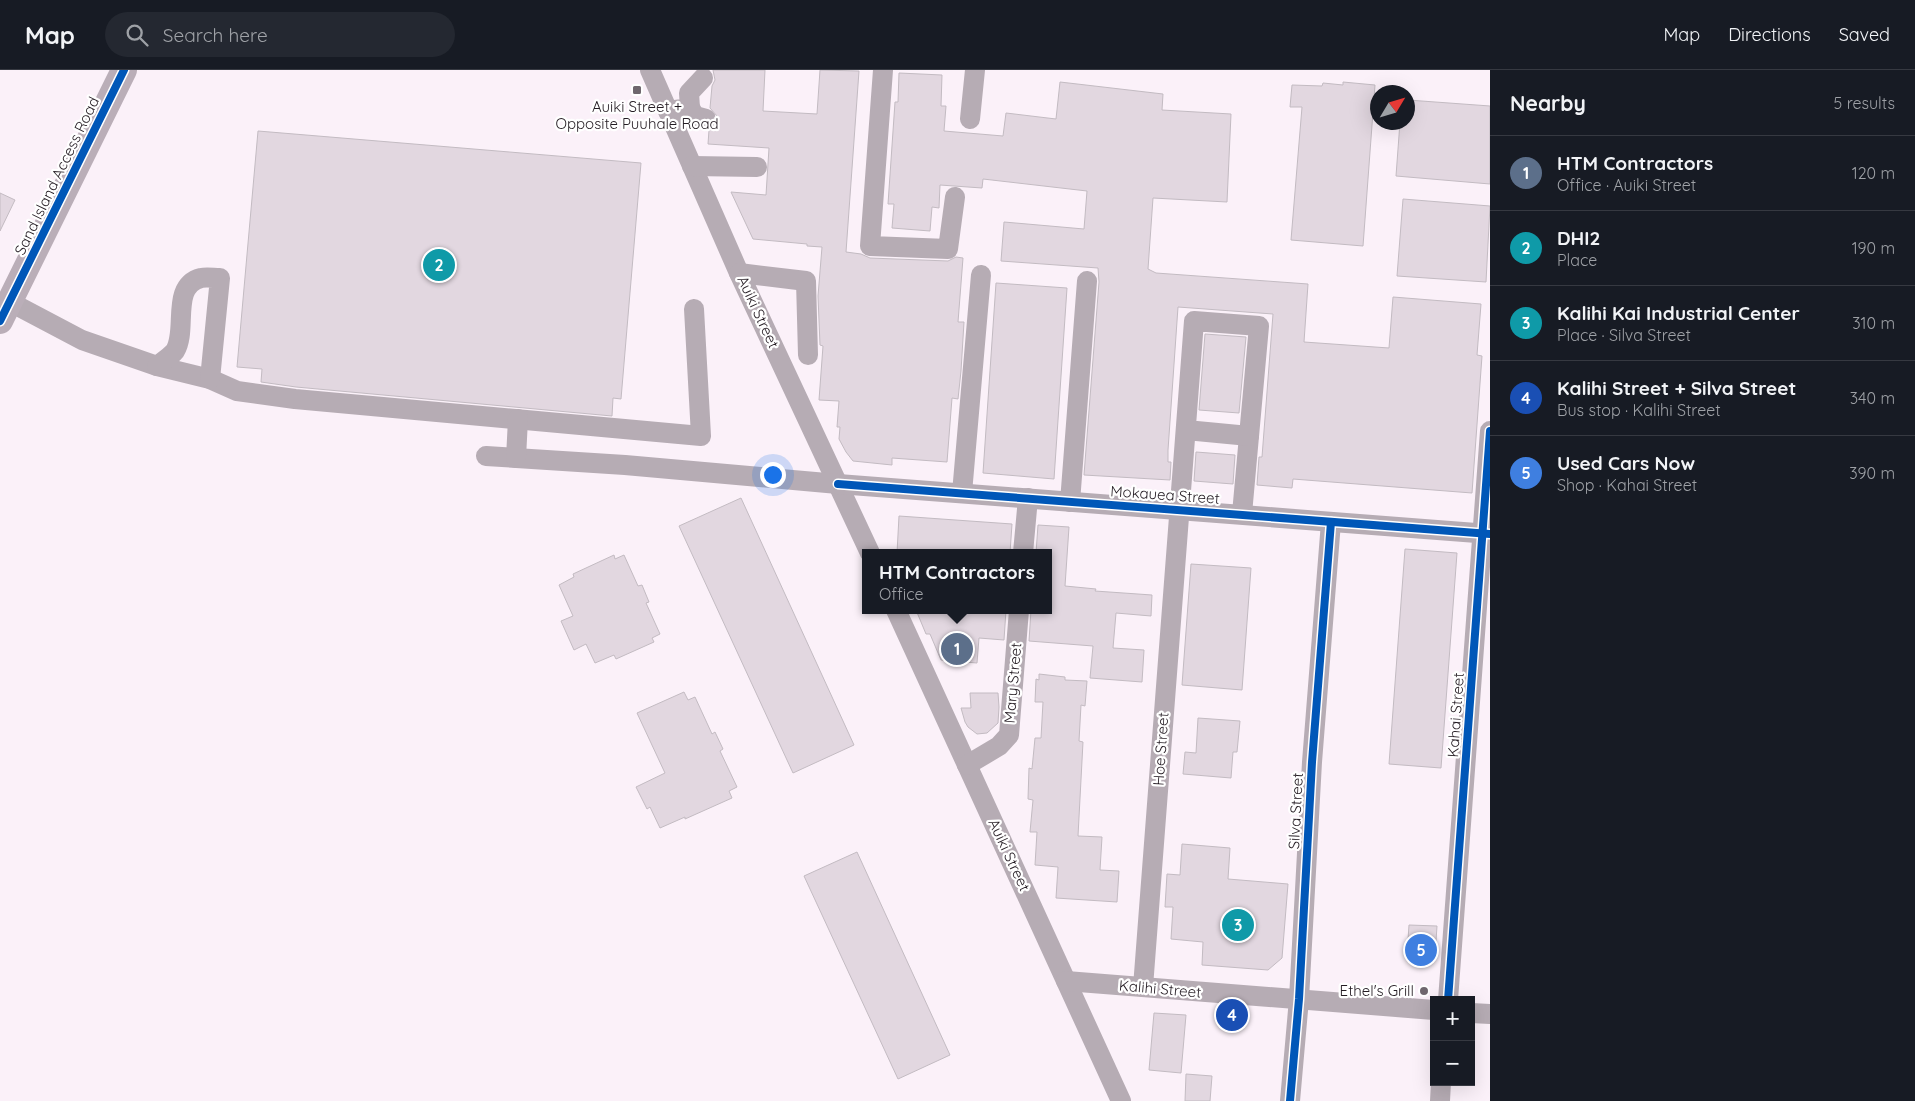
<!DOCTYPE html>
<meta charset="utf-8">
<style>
:root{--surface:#171b24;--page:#242831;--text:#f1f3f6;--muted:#9ea1a6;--line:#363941;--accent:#ea580c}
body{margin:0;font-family:Quicksand,sans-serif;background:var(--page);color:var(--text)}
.controls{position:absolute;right:15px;bottom:15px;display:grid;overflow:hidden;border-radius:0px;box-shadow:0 5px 20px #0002}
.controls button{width:45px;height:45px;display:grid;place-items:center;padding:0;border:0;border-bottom:1px solid var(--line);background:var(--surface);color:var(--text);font:25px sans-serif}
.compass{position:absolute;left:1370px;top:15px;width:45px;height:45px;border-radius:50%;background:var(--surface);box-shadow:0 5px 20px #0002;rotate:52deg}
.you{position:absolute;left:772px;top:404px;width:18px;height:18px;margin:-12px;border:4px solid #fff;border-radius:50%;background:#1a73e8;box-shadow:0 0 0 8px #1a73e833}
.badge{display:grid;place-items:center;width:32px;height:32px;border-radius:50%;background:var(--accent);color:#fff;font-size:16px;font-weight:700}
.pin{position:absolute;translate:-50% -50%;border:2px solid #fff;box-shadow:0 1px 5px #0006}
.popup{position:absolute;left:862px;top:479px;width:190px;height:65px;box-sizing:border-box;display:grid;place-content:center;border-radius:0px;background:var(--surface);filter:drop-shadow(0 1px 4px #0005);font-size:16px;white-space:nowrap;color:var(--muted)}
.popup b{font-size:19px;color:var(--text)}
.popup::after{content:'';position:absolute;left:50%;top:100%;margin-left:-10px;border:10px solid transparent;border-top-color:var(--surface)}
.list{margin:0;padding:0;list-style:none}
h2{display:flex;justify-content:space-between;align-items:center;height:65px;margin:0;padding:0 20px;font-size:21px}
h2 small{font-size:16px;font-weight:400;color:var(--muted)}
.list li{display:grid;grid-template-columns:32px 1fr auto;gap:15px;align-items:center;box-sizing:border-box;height:75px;padding:0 20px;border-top:1px solid var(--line)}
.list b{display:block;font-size:19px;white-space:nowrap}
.list p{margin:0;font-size:16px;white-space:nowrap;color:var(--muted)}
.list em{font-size:16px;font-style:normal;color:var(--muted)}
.icon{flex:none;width:28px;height:28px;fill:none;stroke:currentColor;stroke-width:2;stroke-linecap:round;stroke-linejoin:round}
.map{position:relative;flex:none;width:1490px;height:1031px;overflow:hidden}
header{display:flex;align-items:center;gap:30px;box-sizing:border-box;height:70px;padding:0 25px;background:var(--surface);border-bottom:1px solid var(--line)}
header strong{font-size:24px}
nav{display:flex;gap:28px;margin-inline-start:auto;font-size:18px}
.search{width:350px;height:45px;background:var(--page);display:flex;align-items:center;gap:12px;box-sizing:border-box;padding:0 18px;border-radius:28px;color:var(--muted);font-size:19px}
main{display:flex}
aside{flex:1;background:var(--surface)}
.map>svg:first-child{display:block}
.building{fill:#e2d7e0;stroke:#c3bbc2}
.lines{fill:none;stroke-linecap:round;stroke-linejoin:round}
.minor{stroke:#b6acb4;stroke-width:20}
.major{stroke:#baaeb8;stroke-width:26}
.cycleway-casing{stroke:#fff;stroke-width:11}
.cycleway{stroke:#0057b8;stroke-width:8}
.poi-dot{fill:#6f676e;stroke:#fff;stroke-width:2}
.labels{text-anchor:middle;stroke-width:4.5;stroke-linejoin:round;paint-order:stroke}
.poi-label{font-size:15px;fill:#241c23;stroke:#fff}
.street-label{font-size:15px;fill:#241c23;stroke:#fff}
</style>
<header>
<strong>Map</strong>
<div class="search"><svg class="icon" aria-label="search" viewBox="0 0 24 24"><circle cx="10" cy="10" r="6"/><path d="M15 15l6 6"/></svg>Search here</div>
<nav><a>Map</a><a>Directions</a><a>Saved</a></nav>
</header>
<main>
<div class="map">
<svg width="1490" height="1031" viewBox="0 0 1490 1031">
<rect width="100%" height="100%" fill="#fbf1f9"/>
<!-- building -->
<g class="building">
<path d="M713,0H765L763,41L817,44L820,0L859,1L846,182L861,184L870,188L948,191L956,187L963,188L958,252H964L961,301L958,329L952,328L947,392L892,388V395L853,391L846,382L839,369L840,357H837L839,331L819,330L823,276L820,275L818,226L822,177L807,176V174L753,169L731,122L766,125L769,78L708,74L709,60L715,57L718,52L717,46L710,38L712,16L715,10Z"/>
<path d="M899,3L942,5L941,36H946L944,61L1003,66L1006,43L1056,49L1060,12L1163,24L1162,40L1231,44L1227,132L1153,128L1148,199L1156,203L1308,214L1304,272L1389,278L1393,227L1481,234L1477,285L1482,286L1472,423L1293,409L1292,418L1257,415L1259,387H1262L1273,244L1178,237L1168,380V392H1171L1170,410L1084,405L1099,212L1098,198L1001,191L1004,152L1084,159L1087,121L983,109L982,118L940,115L939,138L932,137L930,161L892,158L894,134H888L895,32H898Z"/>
<path d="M1343,12L1375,15L1363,176L1291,170L1302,37H1290L1292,15L1322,16L1323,13L1343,15Z"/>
<path d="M1408,30L1490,36V114L1396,106L1400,52H1408Z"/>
<path d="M258,61L641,93L621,329L613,328L612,346L296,317L261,312L262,299L237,297Z"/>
<path d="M0,123L15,130L0,161Z"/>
<path d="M1403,129L1490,136L1486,212L1397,206Z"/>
<path d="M996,213L1067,218L1054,409L983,403Z"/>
<path d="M1205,264L1246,267L1239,343L1199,340Z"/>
<path d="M1196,382L1235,385L1233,414L1194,411Z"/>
<path d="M741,428L854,675L793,703L679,456Z"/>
<path d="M899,446L1012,454L1010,483H897Z"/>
<path d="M1038,455L1069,457L1065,516L1096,519L1095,521L1152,525L1151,546L1116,543L1113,578L1144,580L1142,612L1090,608L1093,576L1029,571L1031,540H1048V483H1036Z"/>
<path d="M1405,479L1457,483L1441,698L1389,694Z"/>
<path d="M614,485L615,489L624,485L638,516L642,515L649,532L646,533L660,564L652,568L654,572L616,589L614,585L595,593L586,574L574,580L561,551L573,546L559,515L574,507L573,504Z"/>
<path d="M1191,494L1251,498L1242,620L1182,615Z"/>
<path d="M916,540H1006L1004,570L979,568L977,593L941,590L930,564H926Z"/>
<path d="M1039,604L1065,607V610L1087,611L1085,636L1081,635L1079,671L1083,672L1078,766L1102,767L1100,800L1119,801L1117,832L1056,828L1058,797L1035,795L1037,762H1030L1033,730L1028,729L1029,698L1032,699L1035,668H1041L1043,632H1035L1036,609L1039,610Z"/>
<path d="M684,622L688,630L695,627L712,664L715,662L723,679L720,681L737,717L729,721L732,728L685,749V747L660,758L650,737L647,739L636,717L665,703L637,643Z"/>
<path d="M970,623H998L999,637L998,653L987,663L977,664L968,657L965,652L961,638H971Z"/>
<path d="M1198,648L1240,651L1237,682H1233L1231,708L1183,704L1185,682L1196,683Z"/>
<path d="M1182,774L1230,778L1228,809L1288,814L1282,888L1268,900L1202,895L1203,872L1171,869L1173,837H1165L1167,804L1180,805Z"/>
<path d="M857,782L950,985L898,1009L804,806Z"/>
<path d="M1409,855L1437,856L1435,886L1407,884Z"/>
<path d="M1154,943L1186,945L1181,1003L1149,1000Z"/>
<path d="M1186,1004L1212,1006L1210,1031H1185Z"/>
</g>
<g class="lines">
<!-- minor -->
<g class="minor">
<path d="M650,0L739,203L870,483"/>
<path d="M883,0L870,176L948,179L955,127"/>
<path d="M690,38L695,46L706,49"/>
<path d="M668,41L690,38L689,23L703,8"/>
<path d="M970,49L975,0"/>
<path d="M692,96L757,97"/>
<path d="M739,203L806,211L808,285"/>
<path d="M10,232L82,270L157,296L210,309L237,321L295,329L701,366L694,239"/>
<path d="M157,296C162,292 171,286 175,281C188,260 170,216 201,208C206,207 214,208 220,208L210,309"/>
<path d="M486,386L625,395L838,414L1490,464"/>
<path d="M516,388L518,349"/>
<path d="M962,423L981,205"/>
<path d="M1070,432L1087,211"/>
<path d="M1242,444L1249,366"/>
<path d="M1023,483L1028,428"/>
<path d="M896,540L1121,1031"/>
<path d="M967,695L999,676L1009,665L1019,540"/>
<path d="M1066,911L1434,940"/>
<path d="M1143,917L1194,251L1259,256L1249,366L1186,360"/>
<path d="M1448,930L1490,361"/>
<path d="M1471,943L1490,944"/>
<path d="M1290,1031L1299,929L1312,692L1331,452"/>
<path d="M1440,1031L1441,1012"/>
</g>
<!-- major -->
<path class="major" d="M0,251L124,0"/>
<!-- cycleway casing -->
<g class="cycleway-casing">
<g id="cycleway">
<path d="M0,251L124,0"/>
<path d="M838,414L1490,464"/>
<path d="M1448,930L1490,361"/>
<path d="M1290,1031L1299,929L1312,692L1331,452"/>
</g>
</g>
<!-- cycleway -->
<use href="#cycleway" class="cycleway"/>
</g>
<!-- markers -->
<g class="poi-dot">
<rect x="632" y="15" width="10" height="10" rx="2.5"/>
<circle cx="1424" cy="921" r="5"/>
</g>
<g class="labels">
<!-- poi labels -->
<g class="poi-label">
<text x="637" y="42">Auiki Street +<tspan x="637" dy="17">Opposite Puuhale Road</tspan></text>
<text x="1414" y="926" text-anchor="end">Ethel's Grill</text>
</g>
<!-- street labels -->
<g class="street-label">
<text transform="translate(57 106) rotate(-64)" y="5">Sand Island Access Road</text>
<text transform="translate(758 242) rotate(65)" y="5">Auiki Street</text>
<text transform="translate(1165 425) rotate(4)" y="5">Mokauea Street</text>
<text transform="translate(1013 613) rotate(-85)" y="5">Mary Street</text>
<text transform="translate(1456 645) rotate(-86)" y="5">Kahai Street</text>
<text transform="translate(1161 679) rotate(-86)" y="5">Hoe Street</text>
<text transform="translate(1296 741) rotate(-87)" y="5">Silva Street</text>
<text transform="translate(1009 785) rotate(65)" y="5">Auiki Street</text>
<text transform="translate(1160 919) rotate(5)" y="5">Kalihi Street</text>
</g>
</g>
</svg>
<div class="controls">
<button>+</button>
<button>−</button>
</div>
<svg class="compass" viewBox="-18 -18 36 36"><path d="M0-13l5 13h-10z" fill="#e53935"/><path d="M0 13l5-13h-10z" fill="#9ea1a6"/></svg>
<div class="you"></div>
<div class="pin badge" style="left:957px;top:579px;background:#5c6f8a">1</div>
<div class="popup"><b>HTM Contractors</b>Office</div>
<div class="pin badge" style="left:439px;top:195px;background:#0f9aa8">2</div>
<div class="pin badge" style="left:1238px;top:855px;background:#0f9aa8">3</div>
<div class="pin badge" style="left:1232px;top:945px;background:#1a4fb4">4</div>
<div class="pin badge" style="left:1421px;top:880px;background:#3f7fe0">5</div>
</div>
<aside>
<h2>Nearby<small>5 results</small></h2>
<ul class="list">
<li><span class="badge" style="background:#5c6f8a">1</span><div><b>HTM Contractors</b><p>Office · Auiki Street</p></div><em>120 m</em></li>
<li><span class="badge" style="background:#0f9aa8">2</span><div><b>DHI2</b><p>Place</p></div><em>190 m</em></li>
<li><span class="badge" style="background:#0f9aa8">3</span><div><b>Kalihi Kai Industrial Center</b><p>Place · Silva Street</p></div><em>310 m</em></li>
<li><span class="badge" style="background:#1a4fb4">4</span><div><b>Kalihi Street + Silva Street</b><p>Bus stop · Kalihi Street</p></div><em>340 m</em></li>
<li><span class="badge" style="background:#3f7fe0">5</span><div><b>Used Cars Now</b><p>Shop · Kahai Street</p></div><em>390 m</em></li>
</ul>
</aside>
</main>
